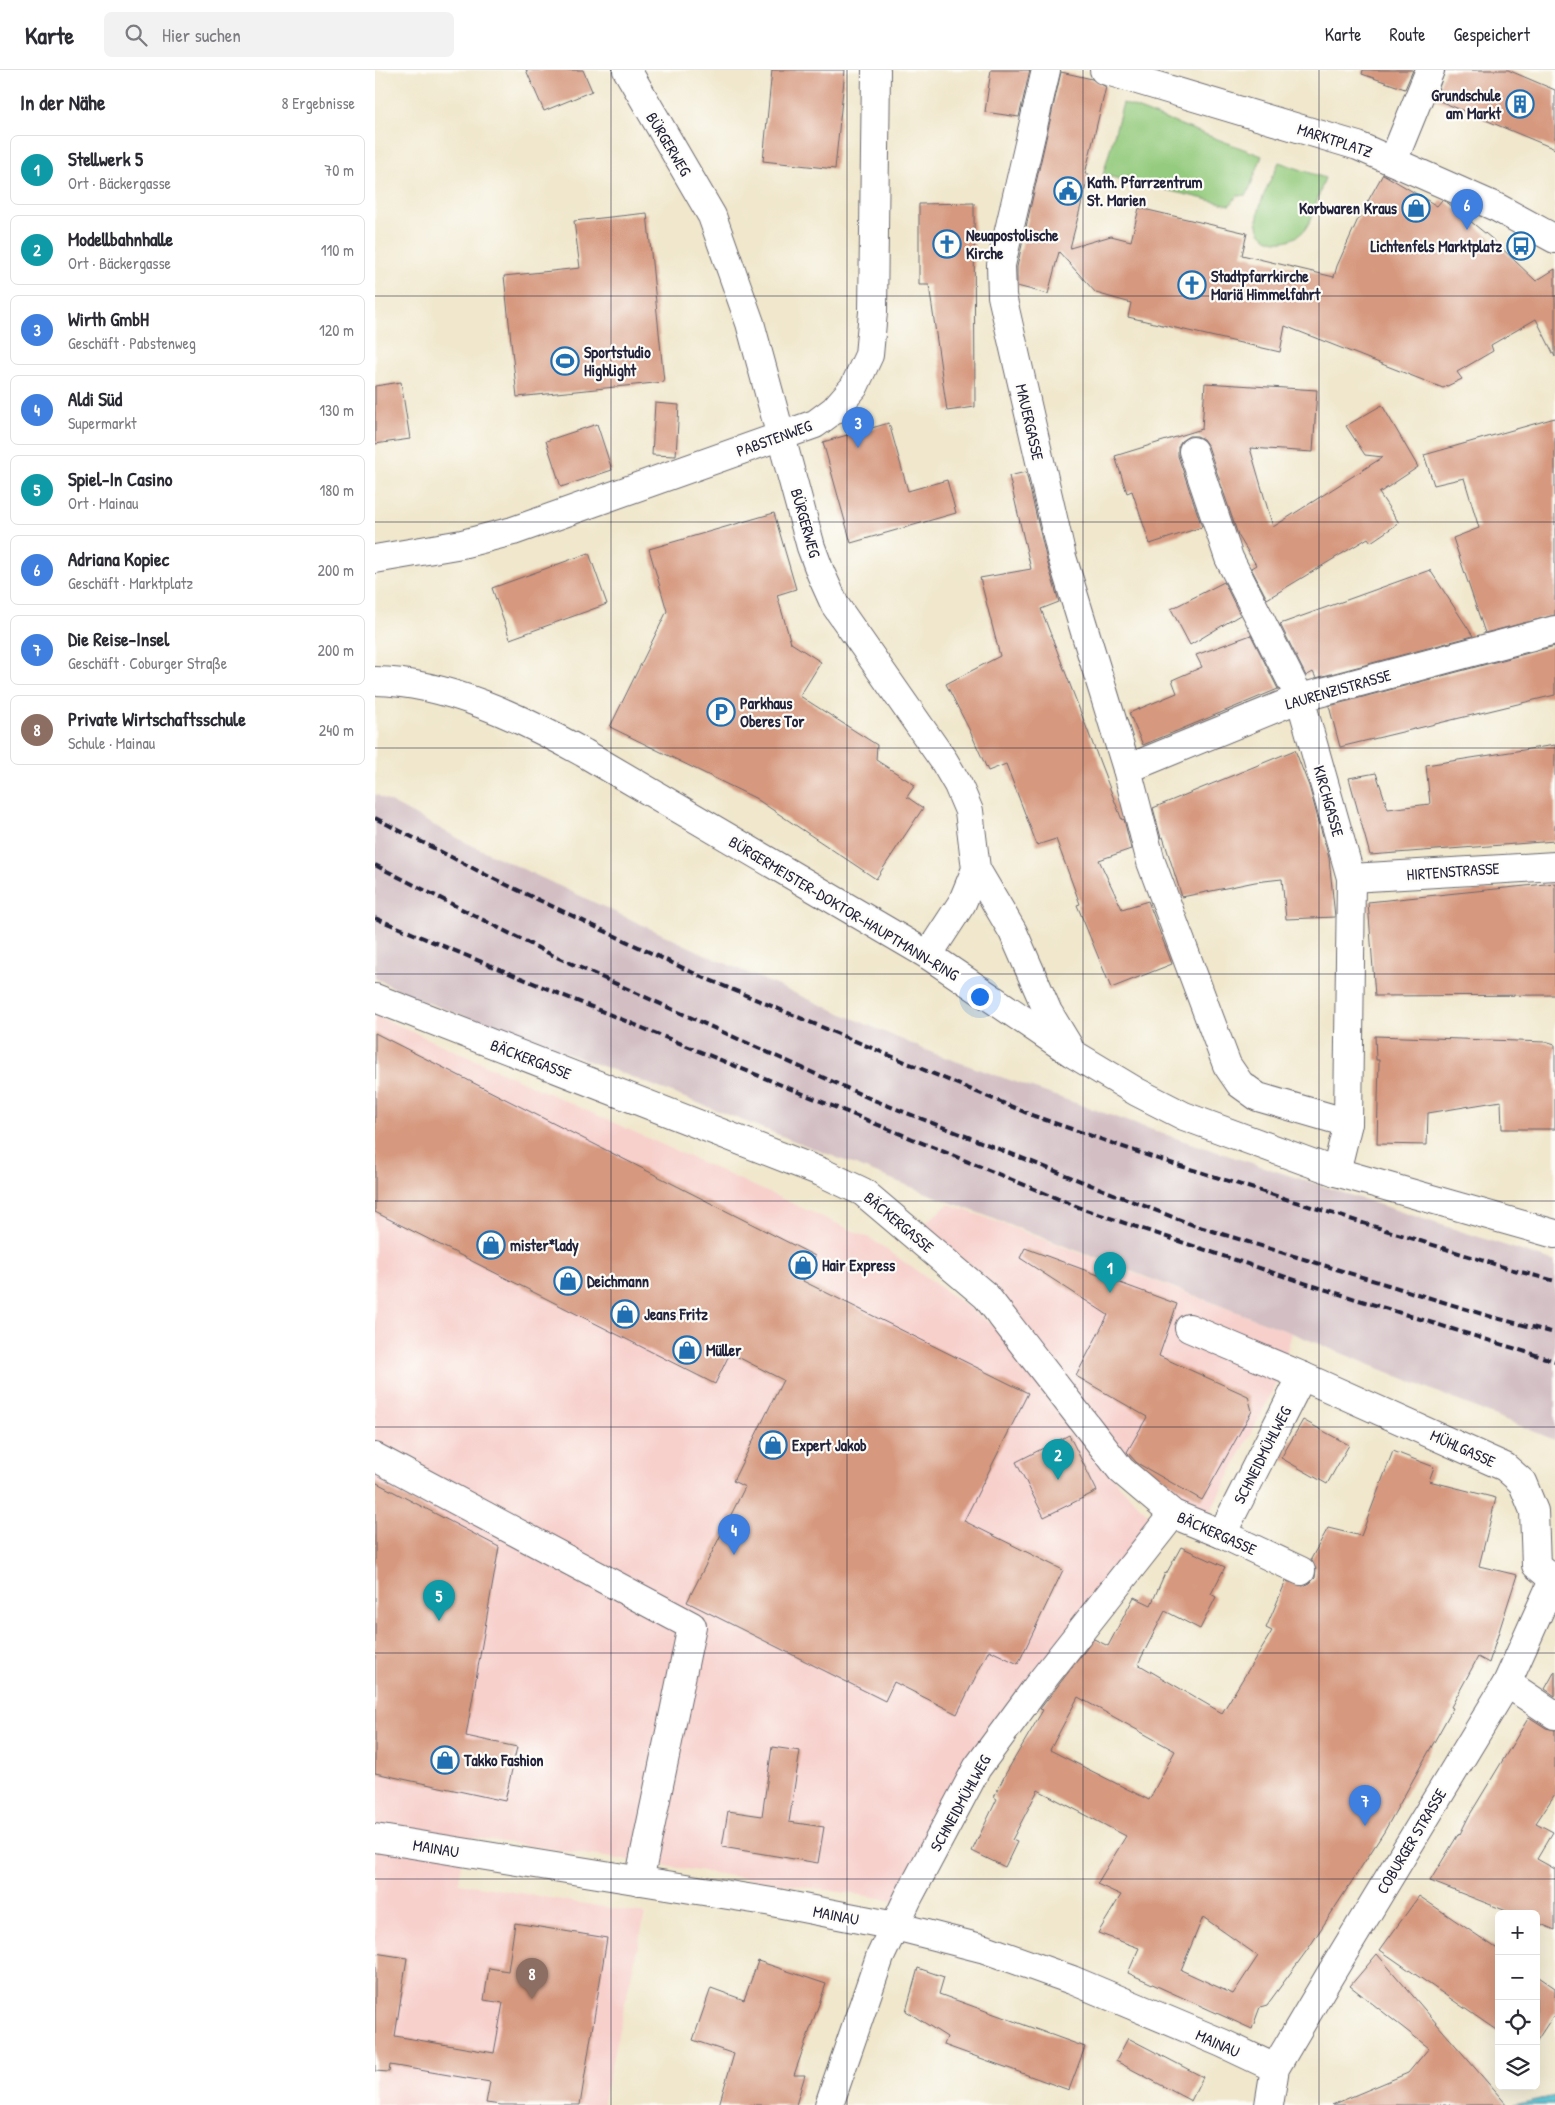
<!DOCTYPE html>
<html lang="de">
<meta charset="utf-8">
<style>
:root{--surface:#fff;--page:#f2f2f3;--text:#2b2b33;--muted:#7c7c81;--line:#e1e1e2;--accent:#db2777}
body{margin:0;font-family:"Patrick Hand",sans-serif;background:var(--page);color:var(--text)}
.controls{position:absolute;right:15px;bottom:15px;display:grid;overflow:hidden;border-radius:8px;box-shadow:0 5px 20px #0002}
.controls button{width:45px;height:45px;display:grid;place-items:center;padding:0;border:0;border-bottom:1px solid var(--line);background:var(--surface);color:var(--text);font:25px sans-serif}
.you{position:absolute;left:604px;top:926px;width:18px;height:18px;margin:-12px;border:4px solid #fff;border-radius:50%;background:#1a73e8;box-shadow:0 0 0 8px #1a73e833}
.badge{display:grid;place-items:center;width:32px;height:32px;border-radius:50%;background:var(--accent);color:#fff;font-size:16px;font-weight:700}
.pin{position:absolute;translate:-50% -41px;filter:drop-shadow(0 1px 2px #0008)}
.pin::after{content:'';position:absolute;top:26px;width:18px;height:15px;background:inherit;clip-path:polygon(0 0,100% 0,50% 100%)}
.list{margin:0;padding:0;list-style:none}
h2{display:flex;justify-content:space-between;align-items:center;height:65px;margin:0;padding:0 20px;font-size:21px}
h2 small{font-size:16px;font-weight:400;color:var(--muted)}
.list li{display:grid;grid-template-columns:32px 1fr auto;gap:15px;align-items:center;box-sizing:border-box;height:70px;margin:0 10px 10px;padding:0 10px;border:1px solid var(--line);border-radius:8px}
.list b{display:block;font-size:19px;white-space:nowrap}
.list p{margin:0;font-size:16px;white-space:nowrap;color:var(--muted)}
.list em{font-size:16px;font-style:normal;color:var(--muted)}
.icon{flex:none;width:28px;height:28px;fill:none;stroke:currentColor;stroke-width:2;stroke-linecap:round;stroke-linejoin:round}
.map{position:relative;flex:none;width:1180px;height:2035px;overflow:hidden}
header{display:flex;align-items:center;gap:30px;box-sizing:border-box;height:70px;padding:0 25px;background:var(--surface);border-bottom:1px solid var(--line)}
header strong{font-size:24px}
nav{display:flex;gap:28px;margin-inline-start:auto;font-size:18px}
.search{width:350px;height:45px;background:var(--page);display:flex;align-items:center;gap:12px;box-sizing:border-box;padding:0 18px;border-radius:8px;color:var(--muted);font-size:19px}
main{display:flex}
aside{flex:1;background:var(--surface)}
.map>svg:first-child{display:block}
.built{fill:#f7d0cc}
.industrial{fill:#d2bec3}
.green{fill:#94cb7e;stroke:#5b765c}
.water{fill:#52bdce;stroke:#3a7084}
.building{fill:#d6987e;fill-rule:evenodd}
.lines{fill:none;stroke-linecap:round;stroke-linejoin:round}
.minor-casing{stroke:#6a676e;stroke-width:30}
.minor{stroke:#fff;stroke-width:28}
.rail{stroke:#22223b;stroke-width:4;stroke-dasharray:8 4;stroke-linecap:butt}
.grid{fill:none;stroke:#22223b;stroke-width:1;stroke-opacity:0.55}
.labels{text-anchor:middle;stroke-width:4.5;stroke-linejoin:round;paint-order:stroke}
.poi-label{font-size:16px;font-weight:bold;fill:#22223b;stroke:#fdfcf7;text-anchor:start}
.street-label{font-size:16px;fill:#22223b;stroke:#fdfcf7}
</style>
<header>
<strong>Karte</strong>
<div class="search"><svg class="icon" aria-label="search" viewBox="0 0 24 24"><circle cx="10" cy="10" r="6"/><path d="M15 15l6 6"/></svg>Hier suchen</div>
<nav><a>Karte</a><a>Route</a><a>Gespeichert</a></nav>
</header>
<main>
<aside>
<h2>In der Nähe<small>8 Ergebnisse</small></h2>
<ul class="list">
<li><span class="badge" style="background:#0f9aa8">1</span><div><b>Stellwerk 5</b><p>Ort · Bäckergasse</p></div><em>70 m</em></li>
<li><span class="badge" style="background:#0f9aa8">2</span><div><b>Modellbahnhalle</b><p>Ort · Bäckergasse</p></div><em>110 m</em></li>
<li><span class="badge" style="background:#3f7fe0">3</span><div><b>Wirth GmbH</b><p>Geschäft · Pabstenweg</p></div><em>120 m</em></li>
<li><span class="badge" style="background:#3f7fe0">4</span><div><b>Aldi Süd</b><p>Supermarkt</p></div><em>130 m</em></li>
<li><span class="badge" style="background:#0f9aa8">5</span><div><b>Spiel-In Casino</b><p>Ort · Mainau</p></div><em>180 m</em></li>
<li><span class="badge" style="background:#3f7fe0">6</span><div><b>Adriana Kopiec</b><p>Geschäft · Marktplatz</p></div><em>200 m</em></li>
<li><span class="badge" style="background:#3f7fe0">7</span><div><b>Die Reise-Insel</b><p>Geschäft · Coburger Straße</p></div><em>200 m</em></li>
<li><span class="badge" style="background:#8d6e63">8</span><div><b>Private Wirtschaftsschule</b><p>Schule · Mainau</p></div><em>240 m</em></li>
</ul>
</aside>
<div class="map">
<svg width="1180" height="2035" viewBox="0 0 1180 2035">
<rect width="100%" height="100%" fill="#fdfcf7"/>
<filter id="ink" filterUnits="userSpaceOnUse"><feTurbulence type="fractalNoise" baseFrequency=".02" numOctaves="2"/><feDisplacementMap in="SourceGraphic" scale="10" xChannelSelector="R" yChannelSelector="G"/><feConvolveMatrix kernelMatrix="1 2 1 2 8 2 1 2 1" color-interpolation-filters="sRGB"/></filter>
<filter id="wash" filterUnits="userSpaceOnUse"><feTurbulence type="fractalNoise" baseFrequency=".0096" numOctaves="4" result="noise"/><feDisplacementMap in="SourceGraphic" scale="20" xChannelSelector="R" yChannelSelector="G"/><feGaussianBlur stdDeviation="1.12" result="paint"/><feColorMatrix in="noise" values="0 0 0 0 0 0 0 0 0 0 0 0 0 0 0 0 0 1.4 0 .05"/><feComposite in="paint" operator="in"/></filter>
<g filter="url(#wash)">
<rect width="100%" height="100%" fill="#f0e7cc"/>
<!-- built -->
<g class="built">
<path d="M0,945L498,1170L628,1262L745,1416L778,1449L525,1831L89,1766L84,1813L270,1844L227,2035H0Z"/>
<path d="M574,1134L917,1263L903,1311L832,1448L749,1394L548,1155Z"/>
</g>
<!-- industrial -->
<path class="industrial" d="M0,724L92,773L336,887L560,984L815,1073L1180,1192V1370L917,1263L562,1127L249,1004L42,929L0,908Z"/>
<!-- green -->
<g class="green">
<path d="M748,33L887,86L872,125L862,126L855,135L728,105Z"/>
<path d="M904,92L950,108C945,120 938,148 931,158C916,179 878,175 883,146C885,128 897,108 904,92Z"/>
</g>
<!-- water -->
<path class="water" d="M1180,2026V2035H1138Z"/>
<g id="blocks">
<!-- building -->
<g class="building">
<path d="M151,0H208L217,21L169,41Z"/>
<path d="M397,0H470L460,99L388,91Z"/>
<path d="M616,0H655L644,47L610,42Z"/>
<path d="M988,0H1038L1030,19L987,4Z"/>
<path d="M1070,0H1133L1180,20V79L1060,29Z"/>
<path d="M686,2L717,9L731,17L710,104H714L695,178L736,166L756,171L764,138L872,163L867,185L959,207L962,196L983,149L1008,104L1062,136L1067,130L1073,133L1116,168L1161,211L1180,199V287L1161,249L1116,275L1118,281L1082,302L1087,309L1068,318L910,256L905,282L753,247L756,233L721,223L684,182L673,224L642,216V197Z"/>
<path d="M599,133L600,337L572,341L554,215H544V134Z"/>
<path d="M272,143L289,312L142,327L129,206L205,198L199,151Z"/>
<path d="M26,312L35,369L0,374V316Z"/>
<path d="M830,313L942,320L938,382L875,378L898,457L1008,387L990,385L971,356L1007,335L1043,397L1004,423L1024,453L996,472L993,468L892,529L876,498L881,495L863,465L833,376L828,369L822,366H814L806,371L803,377V386L827,457L775,474L757,421L752,423L740,386L827,359Z"/>
<path d="M280,333L304,335L301,386L277,385Z"/>
<path d="M1180,348V545L1110,563L1078,468L1104,458L1089,408L1059,415L1049,385Z"/>
<path d="M514,353L533,421L572,410L581,443L476,473L448,372Z"/>
<path d="M222,354L237,400L186,417L171,371Z"/>
<path d="M651,402L672,491L684,532L666,539L747,750L749,749L756,779L724,790L747,839L773,831L797,894L736,918L702,835L705,834L681,769L662,775L631,694L613,701L594,659L571,614L625,586L605,508L656,499L634,406Z"/>
<path d="M399,443L421,519L402,525L416,573L446,592L425,626L502,675L501,690L540,715L532,727L548,738L501,809L380,728L235,657L292,541L274,479Z"/>
<path d="M214,483L232,534L135,569L117,518Z"/>
<path d="M1055,500L1098,566L941,608L938,602L931,606L905,554Z"/>
<path d="M849,512L865,545L815,575L796,539Z"/>
<path d="M876,565L903,619L768,675L754,643L802,623L797,610L827,597L821,585Z"/>
<path d="M1180,576V625L965,677L954,636Z"/>
<path d="M1180,675V771L995,785L974,708L1001,703L1013,739L1055,734L1051,695Z"/>
<path d="M920,680L934,716L954,788L960,847L911,849L907,809L880,812L807,827L788,767L786,768L778,738Z"/>
<path d="M1180,813V925L1000,926L993,832Z"/>
<path d="M0,963L440,1186L428,1211L653,1323L589,1451L688,1500L643,1594L614,1580L582,1644L519,1612L510,1631L312,1532L370,1417L358,1411L408,1310L355,1283L340,1314L0,1142Z"/>
<path d="M1000,966L1170,972L1180,975V1059H1127L1126,1031L1053,1043L1052,1075L1002,1074L1004,990H1001Z"/>
<path d="M650,1178L802,1234L784,1286L873,1326L877,1341L827,1430L762,1393L752,1382L772,1347L701,1306L733,1245L645,1188Z"/>
<path d="M928,1350L974,1375L952,1414L906,1388Z"/>
<path d="M694,1365L722,1421L669,1447L641,1392Z"/>
<path d="M1018,1381L1059,1397L1054,1411L1121,1428L1104,1496L1142,1505L1114,1593L1103,1587L1076,1637L1078,1638L1009,1762L933,1879L892,1935L885,1937L877,1959L753,1903L764,1878L723,1863L746,1825L722,1814L751,1766L663,1720L637,1770L642,1772L630,1797L597,1781L622,1729L619,1727L631,1703L668,1640L665,1639L719,1569L733,1576L759,1527L776,1535L790,1503L791,1504L806,1477L850,1497L836,1524L841,1527L825,1559L790,1541L763,1594L847,1643L897,1561L891,1558L911,1511L928,1516L935,1513L940,1508L941,1499L936,1489L953,1458L986,1466ZM703,1627L800,1681L774,1730L675,1680ZM828,1847L883,1886L858,1924L806,1900Z"/>
<path d="M0,1412L124,1477L91,1666L142,1677L130,1731L0,1703Z"/>
<path d="M1180,1601V1626L1170,1619Z"/>
<path d="M1154,1647L1171,1658L1180,1660V1724L1161,1753L1178,1762L1162,1789L1180,1799V1860L1161,1852V1844H1139L1055,1811L1084,1763L1085,1764L1094,1746Z"/>
<path d="M397,1677L425,1681L414,1752L449,1757L443,1793L347,1777L353,1741L387,1746Z"/>
<path d="M1044,1826L1124,1880V1962L1005,1880Z"/>
<path d="M140,1853L232,1868L205,2035H126L111,2033L115,2012L15,1995L14,2002L0,2001V1883L32,1888L20,1966L119,1983L128,1933L109,1930L114,1898L133,1901Z"/>
<path d="M1002,1884L1068,1961L1132,2035H957L1033,2003L1054,1978L975,1916Z"/>
<path d="M383,1891L451,1914L419,2005H430L421,2035H344L359,1984L318,1970L336,1918L369,1930Z"/>
<path d="M543,1898L569,1907L564,1924L710,1977L694,2020L569,1975L572,1967L531,1941Z"/>
<path d="M1161,1905L1180,1918V1943L1161,1972Z"/>
<path d="M753,1968L828,2007L816,2031L741,1991Z"/>
</g>
</g>
</g>
<g filter="url(#ink)">
<use href="#blocks" fill-opacity="0" stroke="#6a676e" stroke-width="1"/>
<g class="lines">
<!-- minor casing -->
<g class="minor-casing">
<g id="minor">
<path d="M252,0L337,146L375,253L436,477L446,504L460,535L569,691L583,715L594,741L601,799L587,833L553,885"/>
<path d="M671,0L626,195L627,226L687,487L752,699L776,792L852,995L865,1014L883,1027L973,1053"/>
<path d="M729,0L983,76L1123,138L1180,169"/>
<path d="M1018,91L1055,0"/>
<path d="M818,381L854,488L925,628L976,808L973,1053L961,1102"/>
<path d="M0,489L87,474L138,461L440,354L459,340L479,317L494,285L498,242L501,0"/>
<path d="M0,611C72,612 148,649 209,683L553,885L697,983L762,1022L809,1046L961,1102L1180,1164"/>
<path d="M752,699L925,628L1180,560"/>
<path d="M601,799L638,862L673,942L693,975"/>
<path d="M976,808L1180,796"/>
<path d="M0,928L446,1102L488,1122L611,1226L746,1400L798,1444L847,1464L926,1501"/>
<path d="M814,1258L927,1306L1130,1397L1147,1412L1159,1441L1161,1495L1179,1510"/>
<path d="M0,1387L317,1556L264,1811"/>
<path d="M847,1464L927,1306"/>
<path d="M1132,1613L1180,1645"/>
<path d="M0,1768L397,1832L520,1856L610,1879L697,1910L847,1973L900,1998"/>
<path d="M454,2035L505,1887L533,1828L602,1698L661,1618L798,1444"/>
<path d="M894,2035L900,1998L955,1905L1132,1613L1180,1506"/>
</g>
</g>
<!-- minor -->
<use href="#minor" class="minor"/>
<!-- rail -->
<g class="rail">
<path d="M0,748L115,807L325,906L659,1046L780,1088L1135,1199L1180,1211"/>
<path d="M0,795L175,884L496,1029L818,1155L1117,1247L1180,1263"/>
<path d="M0,848L708,1139L926,1212L1180,1291"/>
</g>
</g>
</g>
<!-- grid -->
<path class="grid" d="M236,0V2035M472,0V2035M708,0V2035M944,0V2035M0,226H1180M0,452H1180M0,678H1180M0,904H1180M0,1131H1180M0,1357H1180M0,1583H1180M0,1809H1180"/>
<!-- icons -->
<defs>
<g id="building-ring" transform="scale(1.4375)"><circle r="9.5" fill="#fdfcf7" stroke="#1f6fb2" stroke-width="1.5"/><path d="M-4-6H4V6H1V3H-1V6H-4ZM-2.5-4.3h1.7v1.8h-1.7ZM.8-4.3h1.7v1.8H.8ZM-2.5-1h1.7V.8h-1.7ZM.8-1h1.7V.8H.8Z" fill="#1f6fb2"/></g>
<g id="civic-ring" transform="scale(1.4375)"><circle r="9.5" fill="#fdfcf7" stroke="#1f6fb2" stroke-width="1.5"/><path d="M-.6-6.5H3V-4.5H.6V-3L4-1V1h2V6H-6V1h2V-1L-.6-3ZM-1.2 2.5V6h2.4V2.5Z" fill="#1f6fb2"/></g>
<g id="shop-ring" transform="scale(1.4375)"><circle r="9.5" fill="#fdfcf7" stroke="#1f6fb2" stroke-width="1.5"/><path d="M-5-2.5h2.3a2.7 3.5 0 0 1 5.4 0H5L5.5 6h-11ZM-1.5-2.5h3a1.5 2.3 0 0 0-3 0Z" fill="#1f6fb2"/></g>
<g id="church-ring" transform="scale(1.4375)"><circle r="9.5" fill="#fdfcf7" stroke="#1f6fb2" stroke-width="1.5"/><path d="M-1.2-6h2.4v3.5h3.3v2.4h-3.3V6h-2.4V-.1h-3.3v-2.4h3.3Z" fill="#1f6fb2"/></g>
<g id="bus-ring" transform="scale(1.4375)"><circle r="9.5" fill="#fdfcf7" stroke="#1f6fb2" stroke-width="1.5"/><path d="M-5-6H5V4H4V6H2V4H-2V6H-4V4H-5ZM-3.5-4V0h7V-4ZM-3.5 1.2v1.5H-2V1.2ZM2 1.2v1.5H3.5V1.2Z" fill="#1f6fb2"/></g>
<g id="stadium-ring" transform="scale(1.4375)"><circle r="9.5" fill="#fdfcf7" stroke="#1f6fb2" stroke-width="1.5"/><path d="M0-5a6.5 5 0 1 0 0 10a6.5 5 0 1 0 0-10ZM-3.5-1.8h7v3.6h-7Z" fill="#1f6fb2"/></g>
<g id="parking-ring" transform="scale(1.4375)"><circle r="9.5" fill="#fdfcf7" stroke="#1f6fb2" stroke-width="1.5"/><path d="M-3.5-5.5H1a3.5 3.5 0 0 1 0 7H-1V5.5H-3.5ZM-1-3.4V-.6H.8a1.4 1.4 0 0 0 0-2.8Z" fill="#1f6fb2"/></g>
</defs>
<g fill-rule="evenodd">
<use href="#building-ring" x="1145" y="34"/>
<use href="#civic-ring" x="693" y="121"/>
<use href="#shop-ring" x="1041" y="138"/>
<use href="#church-ring" x="572" y="174"/>
<use href="#bus-ring" x="1146" y="176"/>
<use href="#church-ring" x="817" y="215"/>
<use href="#stadium-ring" x="190" y="291"/>
<use href="#parking-ring" x="346" y="642"/>
<use href="#shop-ring" x="116" y="1175"/>
<use href="#shop-ring" x="428" y="1195"/>
<use href="#shop-ring" x="193" y="1211"/>
<use href="#shop-ring" x="250" y="1244"/>
<use href="#shop-ring" x="312" y="1280"/>
<use href="#shop-ring" x="398" y="1375"/>
<use href="#shop-ring" x="70" y="1690"/>
</g>
<g class="labels">
<!-- poi labels -->
<g class="poi-label">
<text x="1126" y="31" text-anchor="end">Grundschule<tspan x="1126" dy="18">am Markt</tspan></text>
<text x="712" y="118">Kath. Pfarrzentrum<tspan x="712" dy="18">St. Marien</tspan></text>
<text x="1022" y="144" text-anchor="end">Korbwaren Kraus</text>
<text x="591" y="171">Neuapostolische<tspan x="591" dy="18">Kirche</tspan></text>
<text x="1127" y="182" text-anchor="end">Lichtenfels Marktplatz</text>
<text x="836" y="212">Stadtpfarrkirche<tspan x="836" dy="18">Mariä Himmelfahrt</tspan></text>
<text x="209" y="288">Sportstudio<tspan x="209" dy="18">Highlight</tspan></text>
<text x="365" y="639">Parkhaus<tspan x="365" dy="18">Oberes Tor</tspan></text>
<text x="135" y="1181">mister*lady</text>
<text x="447" y="1201">Hair Express</text>
<text x="212" y="1217">Deichmann</text>
<text x="269" y="1250">Jeans Fritz</text>
<text x="331" y="1286">Müller</text>
<text x="417" y="1381">Expert Jakob</text>
<text x="89" y="1696">Takko Fashion</text>
</g>
<!-- street labels -->
<g class="street-label">
<text transform="translate(960 70) rotate(18)" y="6">MARKTPLATZ</text>
<text transform="translate(294 74) rotate(59)" y="6">BÜRGERWEG</text>
<text transform="translate(655 352) rotate(77)" y="6">MAUERGASSE</text>
<text transform="translate(399 368) rotate(-20)" y="6">PABSTENWEG</text>
<text transform="translate(431 453) rotate(74)" y="6">BÜRGERWEG</text>
<text transform="translate(963 619) rotate(-16)" y="6">LAURENZISTRASSE</text>
<text transform="translate(954 731) rotate(74)" y="6">KIRCHGASSE</text>
<text transform="translate(1078 801) rotate(-4)" y="6">HIRTENSTRASSE</text>
<text transform="translate(469 838) rotate(31)" y="6">BÜRGERMEISTER-DOKTOR-HAUPTMANN-RING</text>
<text transform="translate(156 989) rotate(21)" y="6">BÄCKERGASSE</text>
<text transform="translate(524 1152) rotate(40)" y="6">BÄCKERGASSE</text>
<text transform="translate(1088 1378) rotate(24)" y="6">MÜHLGASSE</text>
<text transform="translate(887 1385) rotate(-63)" y="6">SCHNEIDMÜHLWEG</text>
<text transform="translate(842 1463) rotate(24)" y="6">BÄCKERGASSE</text>
<text transform="translate(585 1733) rotate(-61)" y="6">SCHNEIDMÜHLWEG</text>
<text transform="translate(1036 1771) rotate(-59)" y="6">COBURGER STRASSE</text>
<text transform="translate(61 1778) rotate(9)" y="6">MAINAU</text>
<text transform="translate(461 1845) rotate(11)" y="6">MAINAU</text>
<text transform="translate(843 1973) rotate(24)" y="6">MAINAU</text>
</g>
</g>
</svg>
<div class="controls">
<button>+</button>
<button>−</button>
<button><svg class="icon" aria-label="locate" viewBox="0 0 24 24"><circle cx="12" cy="12" r="6"/><path d="M12 2v4M12 18v4M2 12h4M18 12h4"/></svg></button>
<button><svg class="icon" aria-label="layers" viewBox="0 0 24 24"><path d="M12 4l9 5-9 5-9-5zM3 14l9 5 9-5"/></svg></button>
</div>
<div class="you"></div>
<div class="pin badge" style="left:735px;top:1223px;background:#0f9aa8">1</div>
<div class="pin badge" style="left:683px;top:1410px;background:#0f9aa8">2</div>
<div class="pin badge" style="left:483px;top:378px;background:#3f7fe0">3</div>
<div class="pin badge" style="left:359px;top:1485px;background:#3f7fe0">4</div>
<div class="pin badge" style="left:64px;top:1551px;background:#0f9aa8">5</div>
<div class="pin badge" style="left:1092px;top:160px;background:#3f7fe0">6</div>
<div class="pin badge" style="left:990px;top:1756px;background:#3f7fe0">7</div>
<div class="pin badge" style="left:157px;top:1929px;background:#8d6e63">8</div>
</div>
</main>
